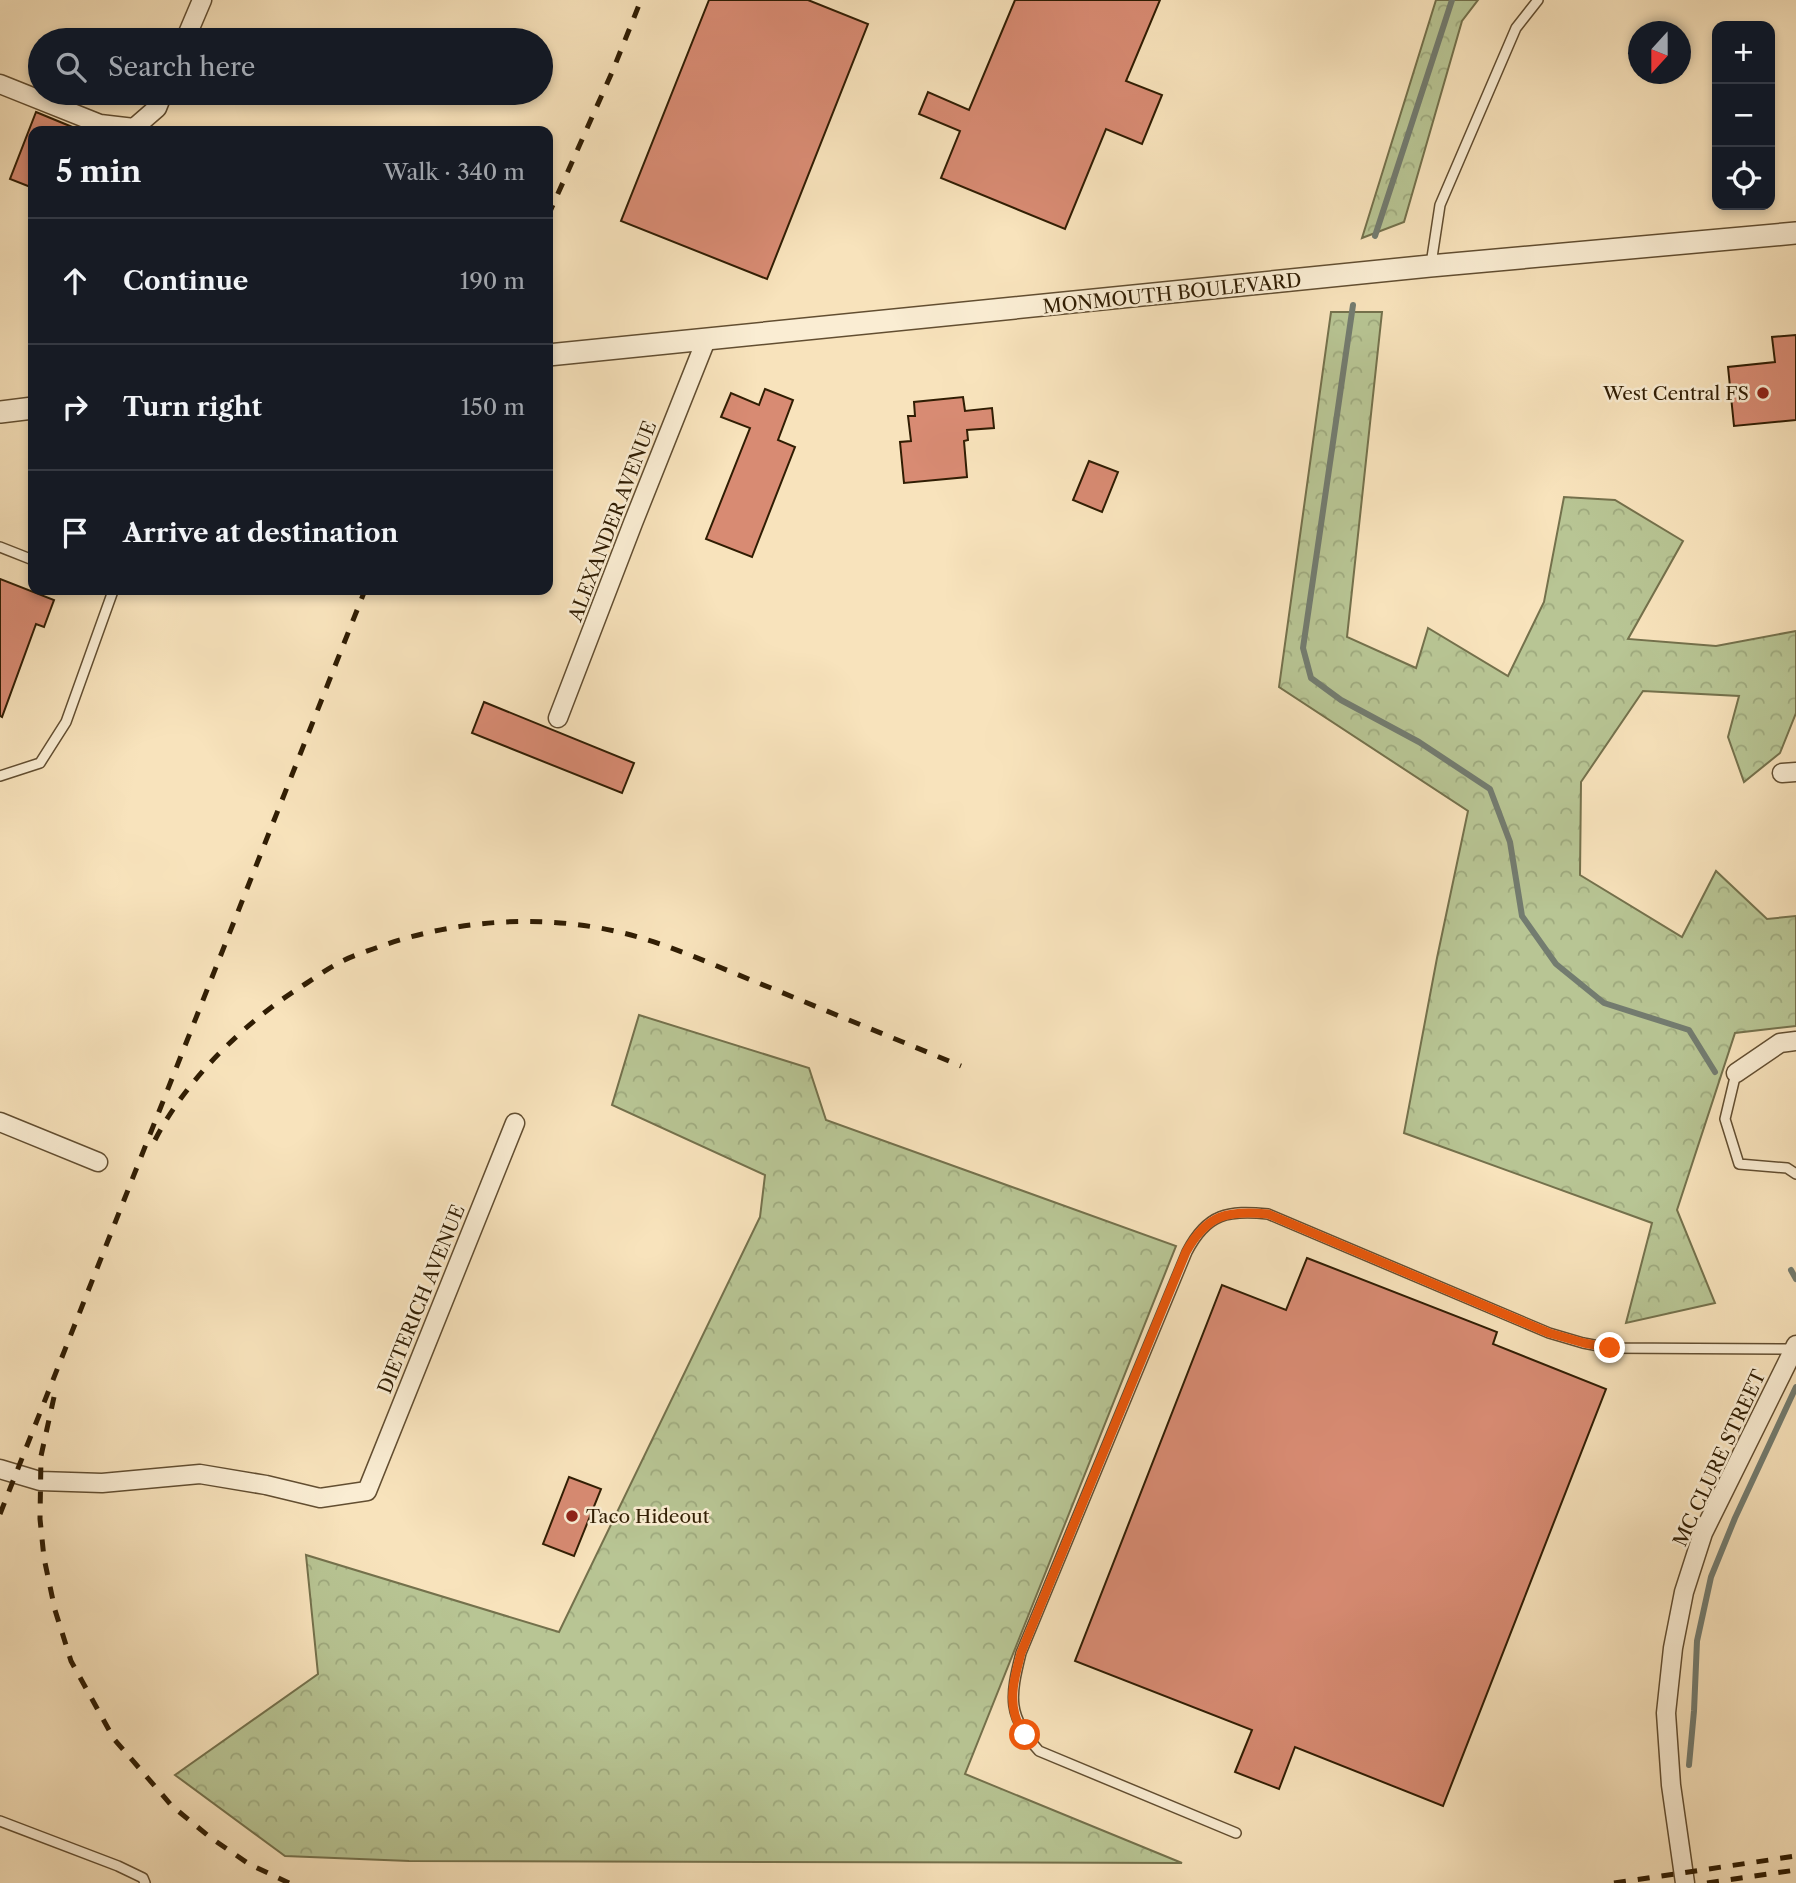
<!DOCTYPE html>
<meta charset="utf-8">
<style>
:root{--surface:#171b24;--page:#242831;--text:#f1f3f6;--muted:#9ea1a6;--line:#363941}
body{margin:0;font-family:"Libre Caslon Text",serif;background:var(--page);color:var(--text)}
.controls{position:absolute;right:21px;top:21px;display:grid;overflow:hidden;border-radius:14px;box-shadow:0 4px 10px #0003}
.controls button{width:63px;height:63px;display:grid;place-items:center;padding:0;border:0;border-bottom:2px solid var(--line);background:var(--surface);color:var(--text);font:35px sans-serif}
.compass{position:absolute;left:1628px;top:21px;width:63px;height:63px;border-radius:50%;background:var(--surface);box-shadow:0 4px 10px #0003;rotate:201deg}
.stop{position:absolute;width:21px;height:21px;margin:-16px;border:5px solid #ea580c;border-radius:50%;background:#fff}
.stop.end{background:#ea580c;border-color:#fff;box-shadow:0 2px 7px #0008}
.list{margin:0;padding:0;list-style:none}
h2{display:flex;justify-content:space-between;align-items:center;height:91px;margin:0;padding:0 28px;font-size:30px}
h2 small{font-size:23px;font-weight:400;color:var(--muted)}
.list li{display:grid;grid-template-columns:46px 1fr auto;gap:21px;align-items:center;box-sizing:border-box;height:126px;padding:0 28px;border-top:2px solid var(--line)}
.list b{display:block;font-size:26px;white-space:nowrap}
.list em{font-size:23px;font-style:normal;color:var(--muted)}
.icon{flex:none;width:38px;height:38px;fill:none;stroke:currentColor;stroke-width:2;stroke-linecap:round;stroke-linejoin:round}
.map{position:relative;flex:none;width:1796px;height:1883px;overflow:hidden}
.search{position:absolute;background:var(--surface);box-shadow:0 4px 10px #0003;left:28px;top:28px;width:525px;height:77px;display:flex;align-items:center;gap:18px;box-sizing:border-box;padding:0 24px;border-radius:38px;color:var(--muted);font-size:26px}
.panel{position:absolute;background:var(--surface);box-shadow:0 4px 10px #0003;left:28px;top:126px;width:525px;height:469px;border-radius:14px}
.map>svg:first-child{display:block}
.forest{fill:url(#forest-crowns);stroke:#74714c;stroke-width:2}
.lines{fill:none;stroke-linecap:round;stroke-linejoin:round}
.stream{stroke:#737c70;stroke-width:6}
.building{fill:#d88b73;stroke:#301d03;stroke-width:2}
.service-casing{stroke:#624e31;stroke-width:12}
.minor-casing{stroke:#624e31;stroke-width:21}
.tertiary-casing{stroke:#624e31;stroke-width:24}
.service{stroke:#faedd3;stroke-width:9}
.minor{stroke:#faedd3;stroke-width:18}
.tertiary{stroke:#faedd3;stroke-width:21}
.rail{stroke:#301d03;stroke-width:5;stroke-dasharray:12 12;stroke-linecap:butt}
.route{stroke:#ea580c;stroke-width:9}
.poi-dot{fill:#8f2418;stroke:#faedd3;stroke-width:2.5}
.labels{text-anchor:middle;stroke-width:5;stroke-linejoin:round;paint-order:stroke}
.street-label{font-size:19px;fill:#301d03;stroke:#faedd3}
.poi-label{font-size:19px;fill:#301d03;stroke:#faedd3;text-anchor:end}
</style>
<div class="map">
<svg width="1796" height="1883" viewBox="0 0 1796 1883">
<defs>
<pattern id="forest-crowns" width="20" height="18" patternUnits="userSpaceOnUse" patternTransform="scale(1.75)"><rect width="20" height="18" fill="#b8c594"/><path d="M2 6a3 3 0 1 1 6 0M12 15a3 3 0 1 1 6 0" fill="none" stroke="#9ea97e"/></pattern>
</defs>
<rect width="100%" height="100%" fill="#f8e3bc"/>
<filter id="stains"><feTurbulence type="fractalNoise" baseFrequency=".00286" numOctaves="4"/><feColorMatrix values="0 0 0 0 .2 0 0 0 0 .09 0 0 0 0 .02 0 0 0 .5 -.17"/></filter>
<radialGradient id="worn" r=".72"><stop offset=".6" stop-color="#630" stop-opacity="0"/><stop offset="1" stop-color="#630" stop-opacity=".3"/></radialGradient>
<!-- forest -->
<g class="forest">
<path d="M1436,0H1478L1462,21L1404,222L1362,238Z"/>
<path d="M1331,312H1382L1347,637L1416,668L1428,628L1508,676L1544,602L1564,497L1615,500L1683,541L1628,639L1716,646L1796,631V713L1780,753L1744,782L1728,737L1739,696L1643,691L1581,782L1580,875L1682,937L1716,871L1767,919L1796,916V1026L1735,1033L1677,1210L1715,1303L1626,1323L1652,1223L1404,1133L1437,958L1468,811L1279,687Z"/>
<path d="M639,1015L809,1068L826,1120L1176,1246L965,1774L1182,1863L409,1861L285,1856L175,1775L318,1674L306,1555L559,1632L760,1217L765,1175L612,1105Z"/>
</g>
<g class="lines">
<!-- stream -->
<g class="stream">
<path d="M1375,236L1452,0"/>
<path d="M1353,305L1303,648L1311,678L1341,700L1419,742L1490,789L1510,842L1522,916L1556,964L1604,1003L1689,1030L1715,1072"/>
<path d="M1791,1270L1796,1279"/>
<path d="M1689,1765L1694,1711L1697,1641L1711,1577L1735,1518L1796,1387"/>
</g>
</g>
<!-- building -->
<g class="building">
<path d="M709,0H808L868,24L767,279L621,221Z"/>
<path d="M1015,0H1160L1126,81L1162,95L1142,144L1106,129L1065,229L941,178L960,131L919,114L928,92L969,110Z"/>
<path d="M36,112L82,131H33V188L10,179Z"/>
<path d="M1796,335V420L1734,426L1728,367L1775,362L1772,337Z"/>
<path d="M765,389L793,400L778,440L795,447L752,557L706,539L750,428L721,417L731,393L759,405Z"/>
<path d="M963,397L965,411L992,408L994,428L967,430L968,440L964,441L967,477L904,483L900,442L911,441L908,416H915L914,402Z"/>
<path d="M1089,461L1118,472L1102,512L1073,500Z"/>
<path d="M0,579L54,600L44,627L36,624L2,717L0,716Z"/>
<path d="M484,702L634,763L622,793L472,733Z"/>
<path d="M1307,1258L1497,1332L1493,1344L1606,1389L1443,1806L1295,1747L1279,1789L1235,1772L1252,1730L1075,1661L1222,1285L1286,1310Z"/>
<path d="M569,1477L601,1489L574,1556L543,1544Z"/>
</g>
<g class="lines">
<!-- service casing -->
<g class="service-casing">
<g id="service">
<path d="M1431,264L1440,205L1516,28L1538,0"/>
<path d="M0,547L33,560"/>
<path d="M0,776L40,763L66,722L113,591"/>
<path d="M1736,1073L1725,1119L1739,1164L1787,1168L1796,1174"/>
<path d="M0,1821L118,1866L143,1878L145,1883"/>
<path d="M1236,1833L1039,1751C1007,1716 1010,1697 1021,1653L1187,1252C1207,1213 1228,1210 1268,1214L1549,1333L1583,1343L1610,1348L1794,1349"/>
</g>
</g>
<!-- minor casing -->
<g class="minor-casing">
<g id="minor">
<path d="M185,40L202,0"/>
<path d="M0,84L100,124L134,128L157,108L163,93"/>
<path d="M558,718L633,523L706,340"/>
<path d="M1782,773L1796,772"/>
<path d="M1736,1073L1780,1043L1796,1041"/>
<path d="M0,1122L98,1162"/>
<path d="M0,1469L40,1481L102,1483L200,1474L266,1485L320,1498L367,1491L515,1123"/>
<path d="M1685,1883L1671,1785L1666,1713L1673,1648L1684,1592L1703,1533L1796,1345"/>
</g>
</g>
<!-- tertiary casing -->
<g class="tertiary-casing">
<g id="tertiary">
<path d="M548,355L1430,266L1796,233"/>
<path d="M0,412L33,408"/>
</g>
</g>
<!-- service -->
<use href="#service" class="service"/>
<!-- minor -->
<use href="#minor" class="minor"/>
<!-- tertiary -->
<use href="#tertiary" class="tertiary"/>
<!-- rail -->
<g class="rail">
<path d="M548,216L613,70L641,0"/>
<path d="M155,1140C185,1081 243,1024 299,988C312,980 325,970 339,963C349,957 362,953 373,949C456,918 552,912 638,937C683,950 727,971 771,988C834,1014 898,1040 961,1066"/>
<path d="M54,1397L41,1456L40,1519L44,1558L55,1610L71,1661L114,1739L172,1806L211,1838L249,1864L289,1883"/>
<path d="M0,1514L365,590"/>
<path d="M1614,1883L1796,1856"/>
<path d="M1707,1883L1796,1870"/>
</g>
</g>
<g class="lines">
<!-- route -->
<path class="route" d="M1025,1735C1021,1729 1017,1722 1015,1715C1009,1694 1016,1673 1021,1653L1186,1252C1207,1214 1228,1210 1268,1214L1549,1333L1584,1343L1610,1348"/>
</g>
<!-- markers -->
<g class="poi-dot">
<circle cx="1763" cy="393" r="7"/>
<circle cx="572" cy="1516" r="7"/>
</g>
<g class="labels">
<!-- street labels -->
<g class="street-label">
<text transform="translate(1172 293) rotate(-6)" y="7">MONMOUTH BOULEVARD</text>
<text transform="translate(612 521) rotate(-69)" y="7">ALEXANDER AVENUE</text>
<text transform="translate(421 1299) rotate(-68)" y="7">DIETERICH AVENUE</text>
<text transform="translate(1719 1458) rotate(-65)" y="7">MC CLURE STREET</text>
</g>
<!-- poi labels -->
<g class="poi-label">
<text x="1749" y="400">West Central FS</text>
<text x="586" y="1523" text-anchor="start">Taco Hideout</text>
</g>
</g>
<rect width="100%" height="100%" filter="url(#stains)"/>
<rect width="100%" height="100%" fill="url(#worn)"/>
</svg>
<div class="controls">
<button>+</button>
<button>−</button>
<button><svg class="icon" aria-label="locate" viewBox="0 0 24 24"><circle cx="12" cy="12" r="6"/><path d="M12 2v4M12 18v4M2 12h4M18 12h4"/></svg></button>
</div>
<svg class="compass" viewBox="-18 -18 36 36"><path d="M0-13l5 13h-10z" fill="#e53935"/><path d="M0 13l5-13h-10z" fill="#9ea1a6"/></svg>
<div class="stop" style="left:1025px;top:1735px"></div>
<div class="stop end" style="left:1610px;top:1348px"></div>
<div class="search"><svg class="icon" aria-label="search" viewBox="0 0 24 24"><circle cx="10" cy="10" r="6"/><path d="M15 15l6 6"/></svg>Search here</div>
<section class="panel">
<h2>5 min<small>Walk · 340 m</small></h2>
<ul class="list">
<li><svg class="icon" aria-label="ahead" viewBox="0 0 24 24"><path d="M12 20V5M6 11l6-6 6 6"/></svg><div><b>Continue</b></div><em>190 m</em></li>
<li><svg class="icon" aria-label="right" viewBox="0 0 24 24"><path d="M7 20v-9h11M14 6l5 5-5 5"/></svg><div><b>Turn right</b></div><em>150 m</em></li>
<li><svg class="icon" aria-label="arrive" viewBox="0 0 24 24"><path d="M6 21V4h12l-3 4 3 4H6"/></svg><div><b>Arrive at destination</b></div></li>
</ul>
</section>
</div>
